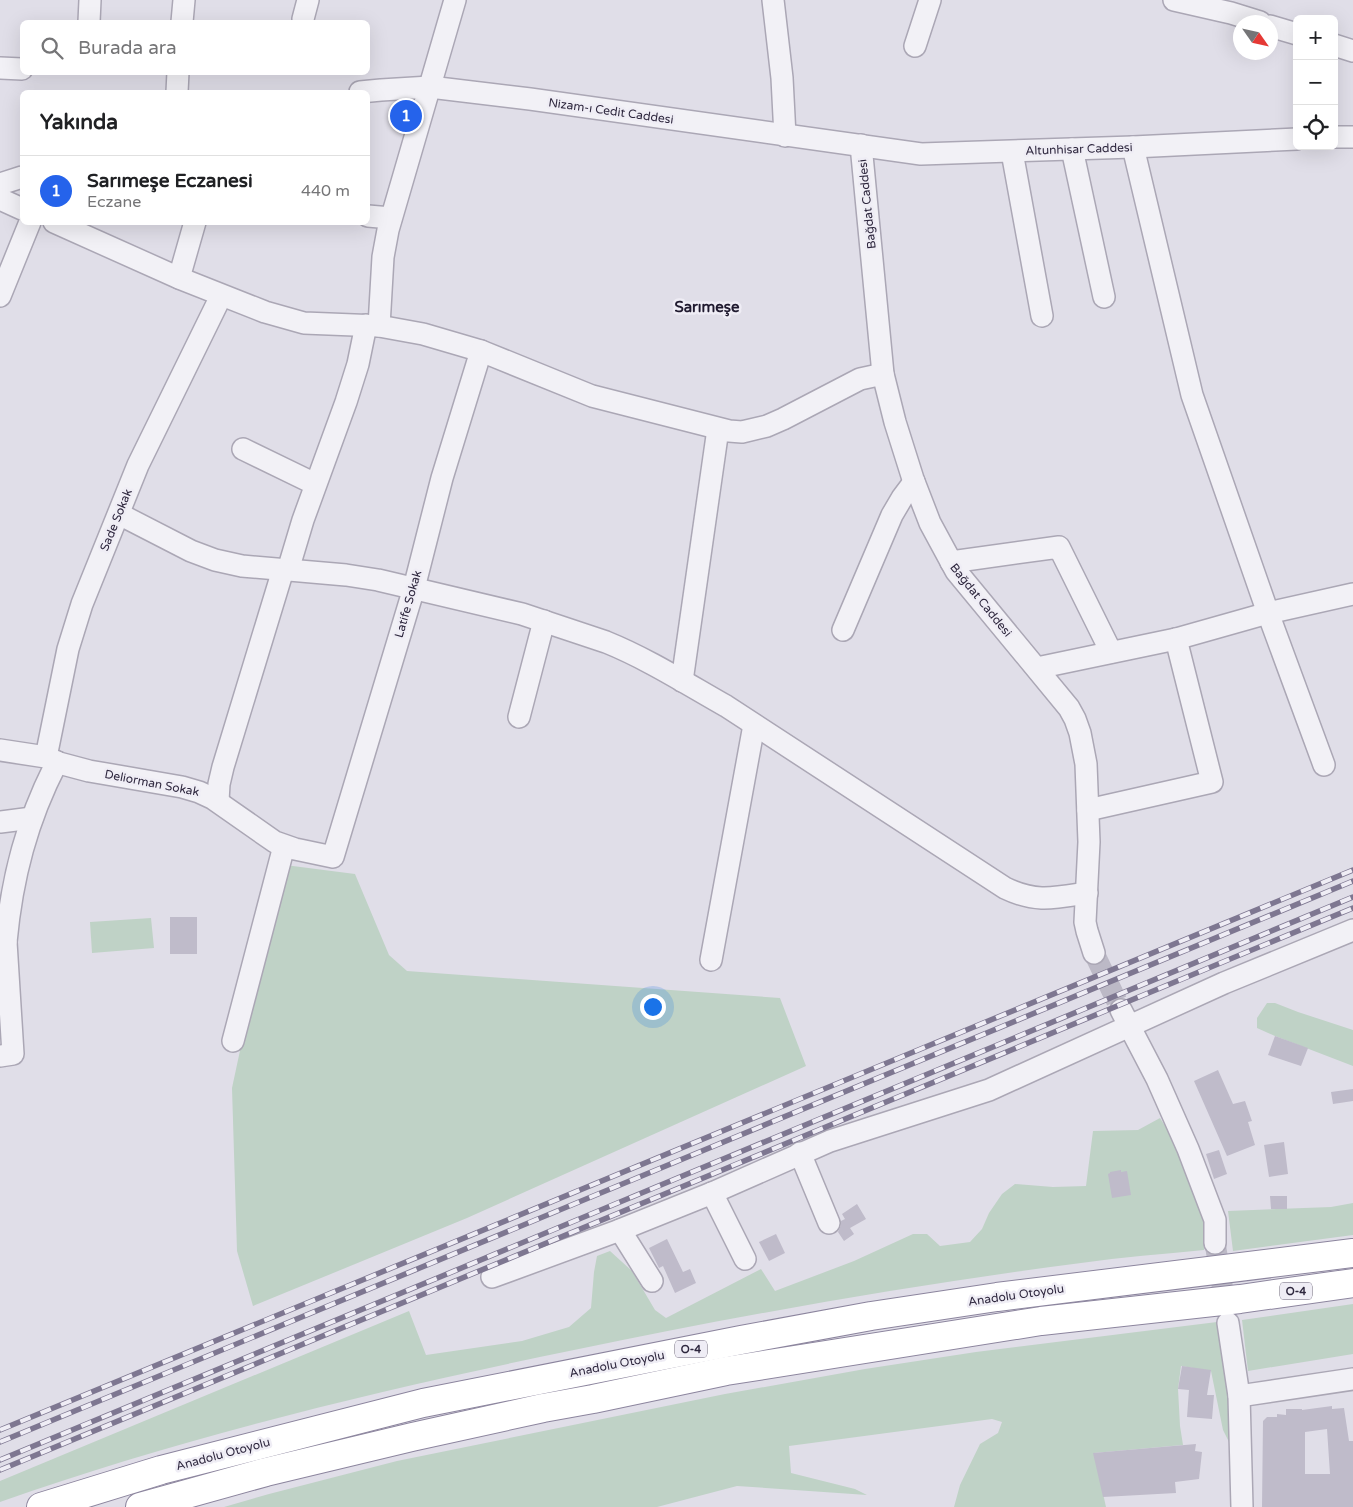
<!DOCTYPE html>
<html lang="tr">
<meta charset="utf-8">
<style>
:root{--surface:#fff;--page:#f2f2f2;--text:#202124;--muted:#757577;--line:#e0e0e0;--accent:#2563eb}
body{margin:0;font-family:"Varela Round",sans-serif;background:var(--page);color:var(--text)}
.controls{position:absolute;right:15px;top:15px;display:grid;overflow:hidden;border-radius:8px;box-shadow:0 5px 20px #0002}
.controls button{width:45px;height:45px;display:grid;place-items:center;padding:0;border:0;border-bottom:1px solid var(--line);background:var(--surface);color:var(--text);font:25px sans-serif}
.compass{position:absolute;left:1233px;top:15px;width:45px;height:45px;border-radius:50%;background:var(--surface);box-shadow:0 5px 20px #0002;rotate:124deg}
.you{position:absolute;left:652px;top:1006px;width:18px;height:18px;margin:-12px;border:4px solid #fff;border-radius:50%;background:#1a73e8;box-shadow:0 0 0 8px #1a73e833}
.badge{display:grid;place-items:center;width:32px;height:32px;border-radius:50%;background:var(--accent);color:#fff;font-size:16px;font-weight:700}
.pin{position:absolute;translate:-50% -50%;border:2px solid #fff;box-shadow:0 1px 5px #0006}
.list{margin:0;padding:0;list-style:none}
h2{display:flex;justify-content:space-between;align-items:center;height:65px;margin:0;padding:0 20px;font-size:21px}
h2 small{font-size:16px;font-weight:400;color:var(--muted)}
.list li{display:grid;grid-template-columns:32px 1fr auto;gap:15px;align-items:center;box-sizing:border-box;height:70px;padding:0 20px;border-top:1px solid var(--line)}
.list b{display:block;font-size:19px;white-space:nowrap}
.list p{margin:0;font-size:16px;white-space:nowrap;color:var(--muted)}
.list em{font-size:16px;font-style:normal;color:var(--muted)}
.icon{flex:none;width:28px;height:28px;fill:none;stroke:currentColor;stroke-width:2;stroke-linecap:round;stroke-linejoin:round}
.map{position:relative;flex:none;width:1353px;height:1507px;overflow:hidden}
.search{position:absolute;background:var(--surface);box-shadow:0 5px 20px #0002;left:20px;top:20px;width:350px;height:55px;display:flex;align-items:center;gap:12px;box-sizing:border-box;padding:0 18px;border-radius:8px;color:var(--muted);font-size:19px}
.panel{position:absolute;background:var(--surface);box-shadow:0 5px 20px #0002;left:20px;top:90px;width:350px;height:135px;border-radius:8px}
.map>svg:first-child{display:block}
.green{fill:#bfd2c6}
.building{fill:#bfbbca;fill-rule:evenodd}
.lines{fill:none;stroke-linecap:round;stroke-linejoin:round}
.minor-tunnel{stroke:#bcb9c6;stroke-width:21;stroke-dasharray:21 11;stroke-linecap:butt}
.minor-casing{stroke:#aba7b5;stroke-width:24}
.highway-casing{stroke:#8c859e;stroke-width:30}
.minor{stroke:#f2f1f6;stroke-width:21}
.highway{stroke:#fff;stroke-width:28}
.rail-casing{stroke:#7e7791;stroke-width:5.5}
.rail{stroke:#efedf5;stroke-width:4;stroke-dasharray:11;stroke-linecap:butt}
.labels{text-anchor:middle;stroke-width:5;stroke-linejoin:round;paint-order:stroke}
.shield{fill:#efedf5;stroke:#686275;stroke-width:1}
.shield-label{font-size:11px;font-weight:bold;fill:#2e273e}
.street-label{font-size:12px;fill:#2e273e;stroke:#efedf5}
.quarter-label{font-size:15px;font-weight:bold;fill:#201a2f;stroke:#efedf5}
</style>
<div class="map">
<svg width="1353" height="1507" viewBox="0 0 1353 1507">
<rect width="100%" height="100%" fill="#e0dee8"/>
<!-- green -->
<g class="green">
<path d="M285,865L355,874L389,955L407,971L780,998L806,1066L467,1218L253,1306L237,1251L232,1088L253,990Z"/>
<path d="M151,918L154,948L92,953L90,922Z"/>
<path d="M1267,1003H1275L1298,1012L1353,1030V1066L1275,1036L1257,1028V1018Z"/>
<path d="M1160,1118L1174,1140L1203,1216L1204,1250C1163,1254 1122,1257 1081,1263C911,1285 742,1315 574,1350C380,1390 187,1436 0,1502V1481L409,1311L426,1355L522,1341L569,1327L591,1308L594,1272L597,1256L610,1251L632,1271L655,1310L666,1318L761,1269L775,1291L854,1261L913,1234H927L940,1246L970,1242L982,1229L989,1213L1002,1194L1015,1184L1053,1187L1086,1186L1093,1131L1138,1130Z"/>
<path d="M1353,1203V1235L1233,1251L1228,1211L1331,1207Z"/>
<path d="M1353,1304V1354L1248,1371L1242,1320Z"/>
<path d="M1217,1322L1229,1363L1232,1448L1223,1430L1211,1371L1181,1366L1178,1389L1180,1426L1183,1445L1094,1453L1106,1507H954L960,1485L980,1444L998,1433L1002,1422L992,1419L789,1446L791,1473L855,1489L867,1495L737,1486L657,1507H224L269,1494L397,1461L725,1394L865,1369L976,1352Z"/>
</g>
<!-- building -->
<g class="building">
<rect x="170" y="917" width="27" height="37"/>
<path d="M1275,1036L1308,1048L1301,1066L1268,1055Z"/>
<path d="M1218,1070L1233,1104L1245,1101L1252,1121L1248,1122L1255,1145L1227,1156L1194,1081Z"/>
<path d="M1353,1089V1101L1333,1104L1331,1092Z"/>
<path d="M1284,1142L1288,1174L1269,1177L1264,1145Z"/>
<path d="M1219,1150L1227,1174L1214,1179L1206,1154Z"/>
<path d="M1121,1170V1172L1127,1171L1131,1195L1112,1198L1108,1174L1110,1173V1172Z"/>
<path d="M1270,1196H1287V1209H1271Z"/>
<path d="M857,1204L866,1219L850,1228L854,1234L844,1241L838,1232L841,1225V1221L845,1219L842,1214Z"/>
<path d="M776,1234L785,1253L769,1261L759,1242Z"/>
<path d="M667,1239L683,1272L690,1269L696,1283L675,1293L663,1266L659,1268L649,1248Z"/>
<path d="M1182,1366L1211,1370L1207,1395H1214L1212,1419L1187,1417L1189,1390L1178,1389Z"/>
<path d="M1332,1406V1409L1344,1408L1349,1441H1353V1507H1262L1263,1421L1267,1417H1277V1414L1286,1415V1409H1302V1410ZM1327,1429L1330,1474H1305V1432Z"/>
<path d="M1196,1444L1195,1451L1202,1452L1199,1479L1175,1482L1176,1493L1103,1497L1093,1453Z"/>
</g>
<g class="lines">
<!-- minor-tunnel -->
<g class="minor-tunnel">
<path d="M1094,953L1121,1010"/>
<path d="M1215,1243L1227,1315"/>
</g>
<!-- minor casing -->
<g class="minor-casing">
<g id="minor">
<path d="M773,0L782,78L785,136"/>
<path d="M1174,0L1231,13L1260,22"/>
<path d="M303,19L308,0"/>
<path d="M89,22L90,0"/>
<path d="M182,22L184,0"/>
<path d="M1270,26L1297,34"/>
<path d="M1334,45L1353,51"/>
<path d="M915,46L930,0"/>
<path d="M0,68L22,69"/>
<path d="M177,92L178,72"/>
<path d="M360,92L381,90L430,87L530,99L921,154L1133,147L1297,139"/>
<path d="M1334,137H1353"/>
<path d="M861,145L883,374L895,422L913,479L930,523L956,571L1069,708L1075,719L1080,733L1086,764L1089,842L1085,922L1087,931L1094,953"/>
<path d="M1133,147L1192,395L1268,613L1324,765"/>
<path d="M1072,149L1104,297"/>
<path d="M1012,152L1042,316"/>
<path d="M0,184L22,177"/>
<path d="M0,199L22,209"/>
<path d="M368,216L391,218"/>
<path d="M54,222L179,278L265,312L304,323L379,326L423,334L481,351L592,396L729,431L742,432L767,426L783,419L860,379L883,374"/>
<path d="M179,278L195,222"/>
<path d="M0,296L30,222"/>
<path d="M379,326L383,257L388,230L455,0"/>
<path d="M243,449L315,484"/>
<path d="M119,514L191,551L215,560L242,566L346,575L378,580L522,614L606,642C648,659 687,684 726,706L1005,888C1036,903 1054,898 1087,893"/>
<path d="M951,562L1059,547L1111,652"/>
<path d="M288,570L303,520L346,402L358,364L366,325"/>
<path d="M843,630L892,515L902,498L914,482"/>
<path d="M1037,668L1176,639L1268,613L1353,594"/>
<path d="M682,681L718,429"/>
<path d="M519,717L544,621"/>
<path d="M0,750L46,757L59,763L89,771L182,787L199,792L212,798L275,842L295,849L333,857L414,588L442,478L481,351"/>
<path d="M46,757L68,649L82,604L138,465L221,296"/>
<path d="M218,801L219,784L223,767L283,570"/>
<path d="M1088,810L1212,782L1176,639"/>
<path d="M0,822L32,818"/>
<path d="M0,942H6L13,1054L0,1056"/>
<path d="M6,942C12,877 27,820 57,762"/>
<path d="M711,960L754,725"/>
<path d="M1121,1010L1157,1079L1188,1149L1215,1220V1243"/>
<path d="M233,1041L284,846"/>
<path d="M800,1153L829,1223"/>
<path d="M712,1193L745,1259"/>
<path d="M620,1230L652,1281"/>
<path d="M492,1277L620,1230L712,1193L830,1141L989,1090L1224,983L1353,930"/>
<path d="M1228,1323L1239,1396L1242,1507"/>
<path d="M1239,1396L1353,1379"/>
</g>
</g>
<!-- highway casing -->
<g class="highway-casing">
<g id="highway">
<path d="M41,1507L161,1470L423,1403L741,1340L871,1316L997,1297L1353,1253"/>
<path d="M140,1507L266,1472L412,1437L543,1408L593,1399L726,1371L1041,1321L1240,1299L1353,1283"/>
</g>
</g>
<!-- minor -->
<use href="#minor" class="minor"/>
<!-- highway -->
<use href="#highway" class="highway"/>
<!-- rail casing -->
<g class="rail-casing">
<g id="rail">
<path d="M0,1430L1353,870"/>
<path d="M0,1442L1353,881"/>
<path d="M0,1460L1353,897"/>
<path d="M0,1470L1353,908"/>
</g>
</g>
<!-- rail -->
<use href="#rail" class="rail"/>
</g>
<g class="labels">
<!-- shield labels -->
<g class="shield">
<rect x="1280" y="1282.5" width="32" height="17" rx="4"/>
<rect x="675" y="1340.5" width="32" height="17" rx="4"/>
</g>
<g class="shield-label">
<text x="1296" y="1295">O-4</text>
<text x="691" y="1353">O-4</text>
</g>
<!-- street labels -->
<g class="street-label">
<text transform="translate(611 111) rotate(8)" y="4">Nizam-ı Cedit Caddesi</text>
<text transform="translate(1079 149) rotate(-2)" y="4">Altunhisar Caddesi</text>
<text transform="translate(867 204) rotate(-96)" y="4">Bağdat Caddesi</text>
<text transform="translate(116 520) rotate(-68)" y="4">Sade Sokak</text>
<text transform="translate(981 600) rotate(51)" y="4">Bağdat Caddesi</text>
<text transform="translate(408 604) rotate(-74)" y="4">Latife Sokak</text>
<text transform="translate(152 783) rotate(11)" y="4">Deliorman Sokak</text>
<text transform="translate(1016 1295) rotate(-8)" y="4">Anadolu Otoyolu</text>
<text transform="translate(617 1364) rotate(-11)" y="4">Anadolu Otoyolu</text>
<text transform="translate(223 1454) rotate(-15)" y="4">Anadolu Otoyolu</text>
</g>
<!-- quarter labels -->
<g class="quarter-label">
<text x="707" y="312">Sarımeşe</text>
</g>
</g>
</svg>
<div class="controls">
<button>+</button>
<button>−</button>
<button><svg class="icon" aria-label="locate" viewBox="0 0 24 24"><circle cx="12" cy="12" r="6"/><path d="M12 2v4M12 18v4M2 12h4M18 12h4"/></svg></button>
</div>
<svg class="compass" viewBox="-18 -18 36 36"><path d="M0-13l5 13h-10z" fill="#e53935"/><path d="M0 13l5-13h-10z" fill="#757577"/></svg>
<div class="you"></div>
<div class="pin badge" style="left:406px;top:116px">1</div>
<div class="search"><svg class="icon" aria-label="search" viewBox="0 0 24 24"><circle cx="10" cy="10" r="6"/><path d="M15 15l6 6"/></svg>Burada ara</div>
<section class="panel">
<h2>Yakında<small></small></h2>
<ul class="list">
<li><span class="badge">1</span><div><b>Sarımeşe Eczanesi</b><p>Eczane</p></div><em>440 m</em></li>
</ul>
</section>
</div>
